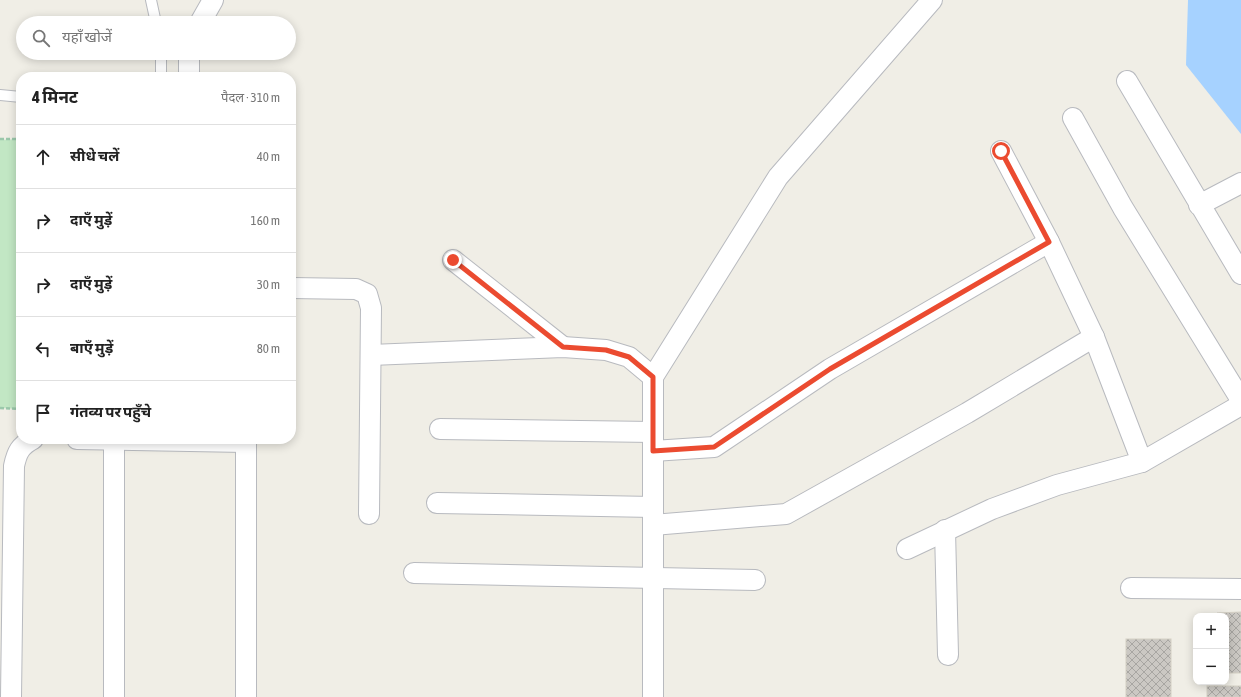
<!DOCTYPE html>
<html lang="hi">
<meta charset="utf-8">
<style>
:root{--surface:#fff;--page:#f6f6f6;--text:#222;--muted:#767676;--line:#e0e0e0}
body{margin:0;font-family:"Asap Condensed","Noto Sans Devanagari",sans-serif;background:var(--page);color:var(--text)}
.controls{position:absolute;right:12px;bottom:12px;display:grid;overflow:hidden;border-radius:8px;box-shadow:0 2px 10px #0003}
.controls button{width:36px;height:36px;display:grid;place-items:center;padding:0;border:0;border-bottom:1px solid var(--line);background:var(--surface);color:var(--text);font:20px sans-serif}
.stop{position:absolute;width:12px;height:12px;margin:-9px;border:3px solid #eb4b30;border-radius:50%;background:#fff}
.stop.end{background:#eb4b30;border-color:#fff;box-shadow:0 1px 4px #0008}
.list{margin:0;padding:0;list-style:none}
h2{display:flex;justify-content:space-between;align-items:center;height:52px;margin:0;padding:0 16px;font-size:17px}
h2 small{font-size:13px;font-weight:400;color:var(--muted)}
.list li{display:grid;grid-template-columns:26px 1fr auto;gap:12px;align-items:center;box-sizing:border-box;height:64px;padding:0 16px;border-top:1px solid var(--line)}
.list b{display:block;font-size:15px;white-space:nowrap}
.list em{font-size:13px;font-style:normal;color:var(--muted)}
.icon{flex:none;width:22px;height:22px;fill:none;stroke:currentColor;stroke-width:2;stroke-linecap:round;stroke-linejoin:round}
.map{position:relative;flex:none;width:1241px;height:697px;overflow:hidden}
.search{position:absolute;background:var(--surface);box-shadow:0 2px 10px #0003;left:16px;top:16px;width:280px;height:44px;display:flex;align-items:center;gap:10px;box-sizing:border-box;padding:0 14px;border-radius:22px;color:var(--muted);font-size:15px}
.panel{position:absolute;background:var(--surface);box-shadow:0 2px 10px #0003;left:16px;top:72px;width:280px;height:372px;border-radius:16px}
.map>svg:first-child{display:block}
.park{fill:#c2e7c4}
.water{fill:#a6d2ff}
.building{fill:url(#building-cross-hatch);stroke:#d4d0c4}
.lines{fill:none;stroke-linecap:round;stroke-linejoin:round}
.service-casing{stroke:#b8babf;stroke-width:12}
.minor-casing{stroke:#b8babf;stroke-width:22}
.path{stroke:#9bc8ab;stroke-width:2.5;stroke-dasharray:4 2;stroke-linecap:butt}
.service{stroke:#fff;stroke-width:10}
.minor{stroke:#fff;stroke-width:20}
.route{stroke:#eb4b30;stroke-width:5}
</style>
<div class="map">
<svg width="1241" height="697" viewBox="0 0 1241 697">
<defs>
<pattern id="building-cross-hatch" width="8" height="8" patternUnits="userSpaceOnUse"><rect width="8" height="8" fill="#cbc8c3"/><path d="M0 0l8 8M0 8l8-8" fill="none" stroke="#a8a6a2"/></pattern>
</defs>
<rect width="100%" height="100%" fill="#f0eee6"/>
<!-- park -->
<path class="park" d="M21,139V409L0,408V140Z"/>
<!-- water -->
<path class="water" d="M1188,0H1241V134L1186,65Z"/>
<!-- building -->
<g class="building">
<path d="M1241,612V673H1226V616H1217V613Z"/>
<rect x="1126" y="639" width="45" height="58"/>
<rect x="1207" y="686" width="34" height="11"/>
</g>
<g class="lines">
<!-- service casing -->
<g class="service-casing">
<g id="service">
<path d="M151,0L156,23"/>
<path d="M161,53V77"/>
<path d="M0,95L21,97"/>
</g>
</g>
<!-- minor casing -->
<g class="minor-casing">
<g id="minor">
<path d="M200,23L213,0"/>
<path d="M189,77V57L190,53"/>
<path d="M1127,81L1241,274"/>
<path d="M1073,118L1123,208L1241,400"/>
<path d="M1001,151L1049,242L1094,337L1142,462"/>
<path d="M1199,205L1241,183"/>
<path d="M453,260L563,347"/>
<path d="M291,288L356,289L367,294L371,308L369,514"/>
<path d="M371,355L563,347L606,350L629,357L653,377"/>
<path d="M440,429L653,432"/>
<path d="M77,439L246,442"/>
<path d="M246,439V697"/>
<path d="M114,440V697"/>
<path d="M653,451L714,447L830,369L1049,242"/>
<path d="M437,503L653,507"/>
<path d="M653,525L786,514L967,413L1094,337"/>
<path d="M945,530L948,655"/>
<path d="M907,549L992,509L1057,485L1142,462L1241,405"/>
<path d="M414,573L755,580"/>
<path d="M1131,588L1241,589"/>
<path d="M11,697L14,466C17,452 20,446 33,439"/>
<path d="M653,697V377L778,177L932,0"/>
</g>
</g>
<!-- path -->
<g class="path">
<path d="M0,139H21"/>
<path d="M0,408L21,409"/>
</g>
<!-- service -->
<use href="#service" class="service"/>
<!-- minor -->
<use href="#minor" class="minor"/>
</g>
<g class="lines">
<!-- route -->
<path class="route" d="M453,260L563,347L606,350L629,357L653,377V451L714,447L830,369L1049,242L1001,151"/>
</g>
</svg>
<div class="controls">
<button>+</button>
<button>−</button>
</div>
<div class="stop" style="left:1001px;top:151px"></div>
<div class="stop end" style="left:453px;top:260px"></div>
<div class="search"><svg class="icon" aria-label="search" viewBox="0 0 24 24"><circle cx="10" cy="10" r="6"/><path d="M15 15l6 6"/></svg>यहाँ खोजें</div>
<section class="panel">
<h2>4 मिनट<small>पैदल · 310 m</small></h2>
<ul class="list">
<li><svg class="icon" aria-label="ahead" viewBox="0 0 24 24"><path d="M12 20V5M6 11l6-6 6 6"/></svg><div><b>सीधे चलें</b></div><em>40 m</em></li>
<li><svg class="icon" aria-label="right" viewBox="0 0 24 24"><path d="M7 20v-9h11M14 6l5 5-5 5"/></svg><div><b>दाएँ मुड़ें</b></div><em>160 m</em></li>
<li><svg class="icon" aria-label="right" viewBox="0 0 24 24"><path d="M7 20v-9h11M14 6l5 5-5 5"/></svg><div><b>दाएँ मुड़ें</b></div><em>30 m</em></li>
<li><svg class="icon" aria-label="left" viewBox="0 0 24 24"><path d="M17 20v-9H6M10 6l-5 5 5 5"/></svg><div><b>बाएँ मुड़ें</b></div><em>80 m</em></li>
<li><svg class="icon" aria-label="arrive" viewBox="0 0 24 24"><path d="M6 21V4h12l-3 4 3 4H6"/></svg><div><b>गंतव्य पर पहुँचे</b></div></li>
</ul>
</section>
</div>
